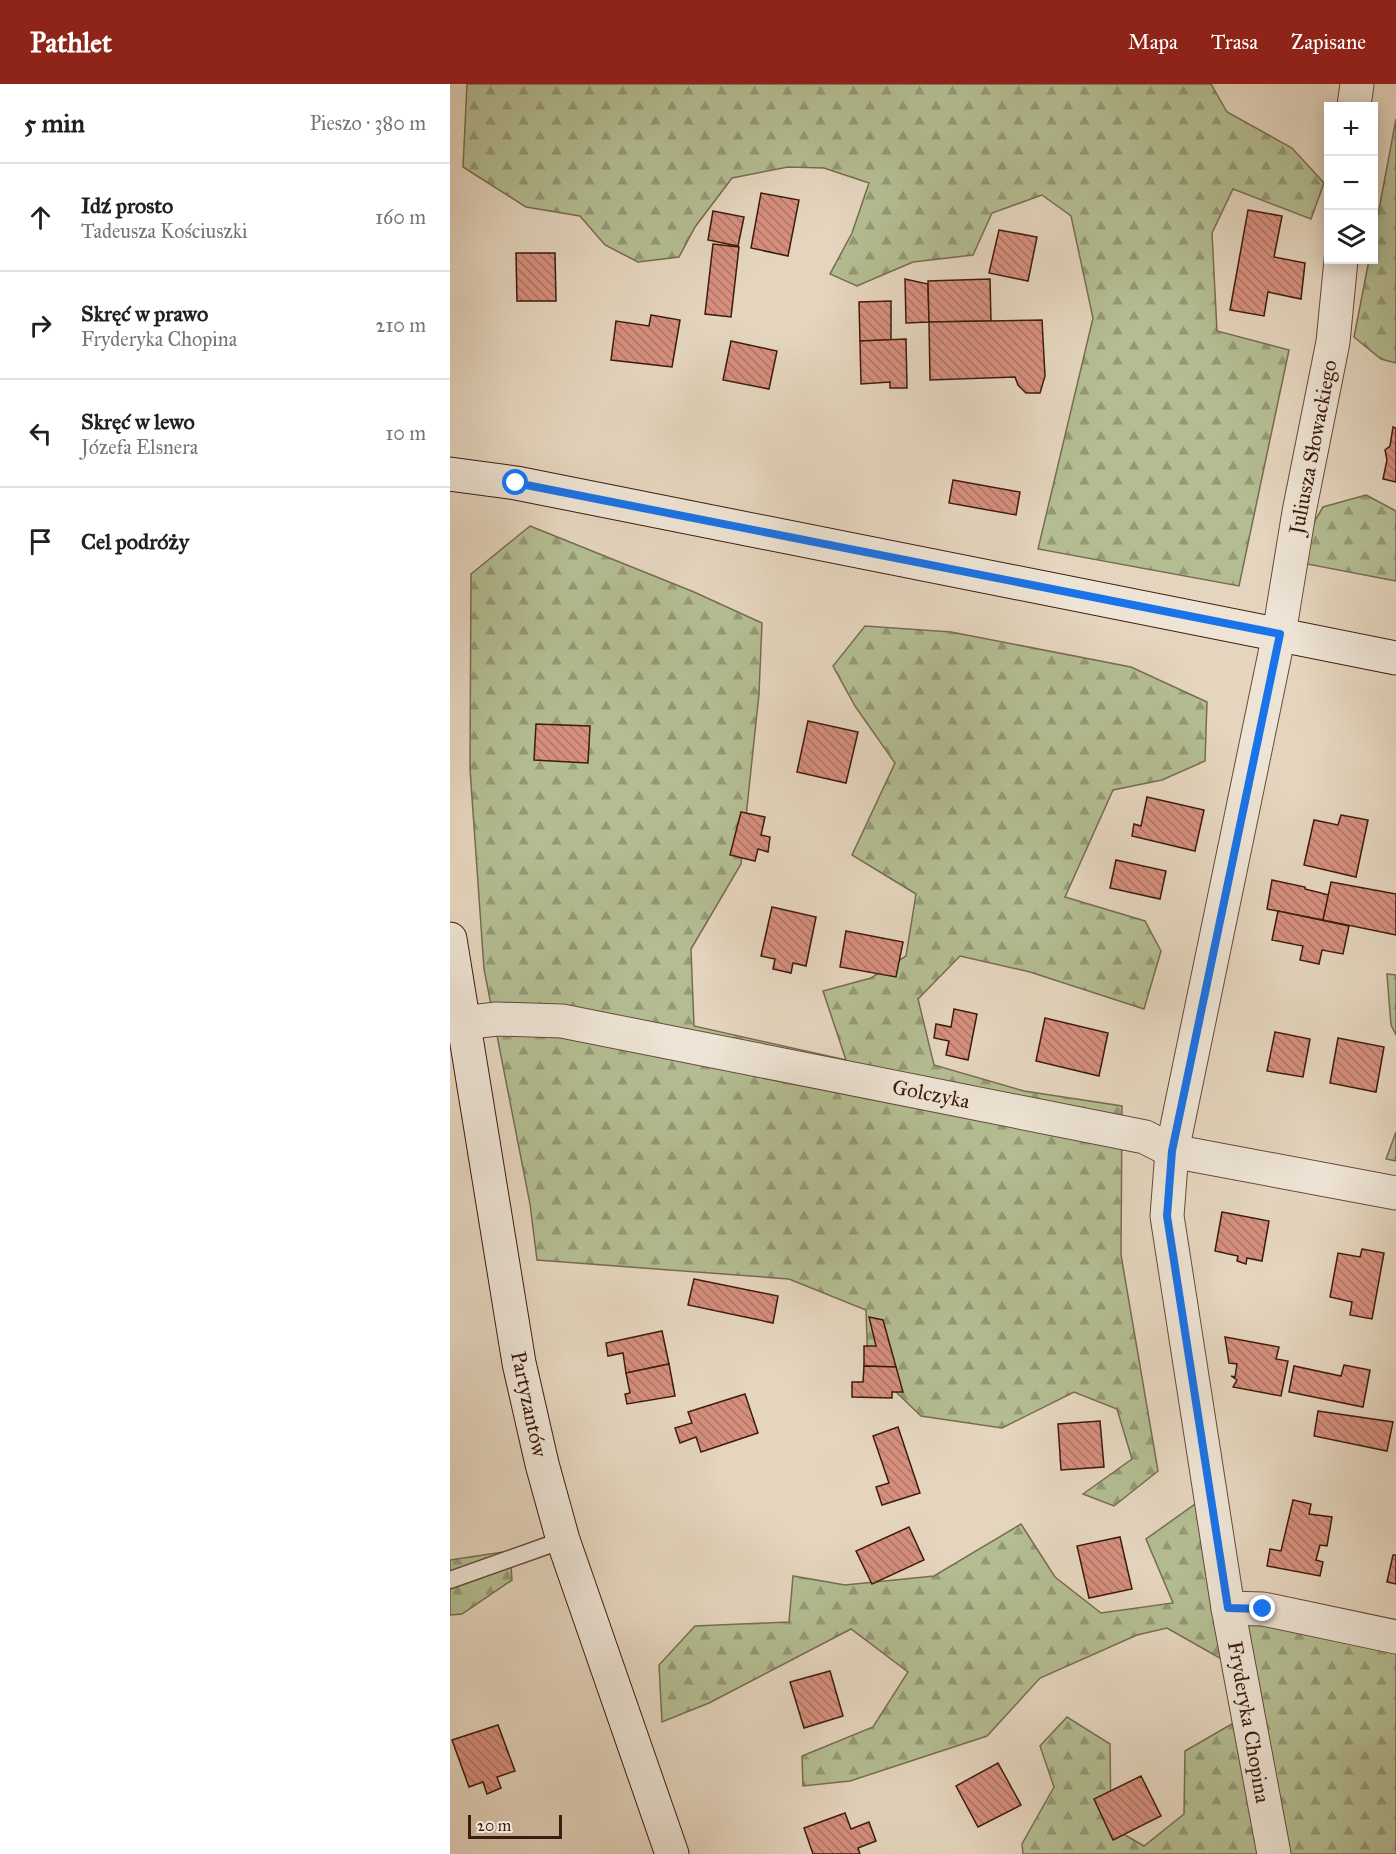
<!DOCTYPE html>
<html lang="pl">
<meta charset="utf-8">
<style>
:root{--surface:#fff;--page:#f2f2f2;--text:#202124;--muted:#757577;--line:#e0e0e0;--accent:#8f2418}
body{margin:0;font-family:"IM FELL Great Primer",serif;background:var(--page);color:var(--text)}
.controls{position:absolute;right:18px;top:18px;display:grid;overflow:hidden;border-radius:0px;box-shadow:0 3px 15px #0003}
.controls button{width:54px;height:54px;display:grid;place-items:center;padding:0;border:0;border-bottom:2px solid var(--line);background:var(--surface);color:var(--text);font:30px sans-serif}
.scale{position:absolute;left:18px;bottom:15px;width:94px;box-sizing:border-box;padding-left:6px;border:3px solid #3d1b0d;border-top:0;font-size:16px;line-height:21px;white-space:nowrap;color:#3d1b0d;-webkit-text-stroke:4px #eee4d5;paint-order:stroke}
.stop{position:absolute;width:18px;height:18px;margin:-14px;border:4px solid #1a73e8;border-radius:50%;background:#fff}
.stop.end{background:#1a73e8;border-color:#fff;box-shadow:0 2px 6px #0008}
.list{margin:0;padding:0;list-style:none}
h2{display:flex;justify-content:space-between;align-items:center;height:78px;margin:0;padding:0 24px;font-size:26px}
h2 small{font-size:20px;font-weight:400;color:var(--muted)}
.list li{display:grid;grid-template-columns:39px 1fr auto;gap:18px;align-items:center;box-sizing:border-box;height:108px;padding:0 24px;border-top:2px solid var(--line)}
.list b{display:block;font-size:22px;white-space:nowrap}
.list p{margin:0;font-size:20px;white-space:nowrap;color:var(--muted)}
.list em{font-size:20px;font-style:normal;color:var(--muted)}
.icon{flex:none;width:33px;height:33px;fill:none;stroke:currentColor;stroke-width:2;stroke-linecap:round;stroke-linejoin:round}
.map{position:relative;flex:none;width:946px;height:1770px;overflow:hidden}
header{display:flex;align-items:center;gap:36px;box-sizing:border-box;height:84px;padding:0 30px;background:var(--accent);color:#fff}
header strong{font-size:28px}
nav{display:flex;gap:33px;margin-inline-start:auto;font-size:21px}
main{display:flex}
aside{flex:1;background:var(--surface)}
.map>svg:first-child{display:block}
.forest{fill:url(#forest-firs);stroke:#786c50;stroke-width:1.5}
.building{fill:url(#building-back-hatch);stroke:#3d1b0d;stroke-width:1.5}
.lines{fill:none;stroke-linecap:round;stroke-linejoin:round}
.lane-casing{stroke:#674a39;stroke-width:19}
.street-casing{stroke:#674a39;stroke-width:35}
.secondary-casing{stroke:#3d1b0d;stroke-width:35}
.lane{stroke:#eee4d5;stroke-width:16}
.street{stroke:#eee4d5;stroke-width:33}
.secondary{stroke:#eee4d5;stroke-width:33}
.route{stroke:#1a73e8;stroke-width:8}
.labels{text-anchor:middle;stroke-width:5;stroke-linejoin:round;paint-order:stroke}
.street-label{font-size:21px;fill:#3d1b0d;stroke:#eee4d5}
</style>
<header>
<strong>Pathlet</strong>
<nav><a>Mapa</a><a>Trasa</a><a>Zapisane</a></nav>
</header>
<main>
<aside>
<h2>5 min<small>Pieszo · 380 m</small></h2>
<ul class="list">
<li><svg class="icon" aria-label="ahead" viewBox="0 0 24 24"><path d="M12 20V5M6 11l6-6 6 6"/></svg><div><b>Idź prosto</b><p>Tadeusza Kościuszki</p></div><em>160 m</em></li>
<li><svg class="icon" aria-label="right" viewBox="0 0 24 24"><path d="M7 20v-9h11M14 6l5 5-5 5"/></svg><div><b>Skręć w prawo</b><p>Fryderyka Chopina</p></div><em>210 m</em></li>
<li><svg class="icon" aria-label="left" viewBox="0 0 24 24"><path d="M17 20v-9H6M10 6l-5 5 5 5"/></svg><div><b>Skręć w lewo</b><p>Józefa Elsnera</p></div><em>10 m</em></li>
<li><svg class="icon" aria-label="arrive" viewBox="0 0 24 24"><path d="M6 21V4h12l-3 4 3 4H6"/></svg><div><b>Cel podróży</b></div></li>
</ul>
</aside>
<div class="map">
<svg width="946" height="1770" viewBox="0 0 946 1770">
<defs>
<pattern id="forest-firs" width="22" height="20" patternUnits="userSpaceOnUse" patternTransform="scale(1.5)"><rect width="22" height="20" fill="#b4bd92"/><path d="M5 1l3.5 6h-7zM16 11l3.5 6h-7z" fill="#949976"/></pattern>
<pattern id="building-back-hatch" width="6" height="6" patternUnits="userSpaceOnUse" patternTransform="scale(1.5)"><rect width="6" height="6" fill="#d68f7e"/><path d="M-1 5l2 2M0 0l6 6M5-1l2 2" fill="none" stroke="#af7466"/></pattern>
</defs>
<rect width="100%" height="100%" fill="#e5d5be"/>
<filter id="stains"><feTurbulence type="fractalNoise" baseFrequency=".00333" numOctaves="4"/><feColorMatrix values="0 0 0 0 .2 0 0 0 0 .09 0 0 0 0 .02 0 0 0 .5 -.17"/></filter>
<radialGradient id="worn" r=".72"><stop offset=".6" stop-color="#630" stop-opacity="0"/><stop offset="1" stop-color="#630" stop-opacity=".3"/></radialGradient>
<!-- forest -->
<g class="forest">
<path d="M17,0H761L777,28L842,64L874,99L861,135L783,105L762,149L767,247L839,266L789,502L588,465L643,234L621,132L592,111L542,129L523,171L463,178L407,202L380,190L402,149L419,99L374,84L338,83L282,94L245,143L229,173L188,178L155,161L130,132L76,123L13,83Z"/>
<path d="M946,35V279L931,275L904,253L919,176H924V152Z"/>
<path d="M916,411L946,427V497L857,480V450L873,423Z"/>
<path d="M80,442L244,508L312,539L309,610L291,780L241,865L244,942L396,976L373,907L421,894L456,872L466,810L402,771L445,679L405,622L383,582L415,542L501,548L681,583L757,618L755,677L712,696L663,706L615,813L695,837L711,867L694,925L580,888L510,872L468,915L484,981L574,1007L672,1022L671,1171L708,1387L664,1422L633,1410L682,1375L667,1325L624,1308L552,1344L471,1332L418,1281L416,1226L339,1195L87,1176L80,1120L34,885L20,685L21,490Z"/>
<path d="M937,890L946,891V951L941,941Z"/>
<path d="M946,1048V1077L936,1075Z"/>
<path d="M755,1413L792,1522L946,1557V1770H573L572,1760L604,1703L590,1662L617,1633L660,1660L661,1743L694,1762L734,1730L735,1667L794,1633L791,1586L717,1544L687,1551L590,1594L537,1652L400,1697L353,1702L352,1672L423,1643L458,1588L401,1545L259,1619L212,1638L209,1581L245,1542L339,1538L343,1492L395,1501L484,1492L571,1440L605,1493L651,1529L723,1519L696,1455Z"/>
<path d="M60,1467L62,1496L12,1530L0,1531V1476Z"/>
</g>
<!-- building -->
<g class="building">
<path d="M311,109L349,116L338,172L301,164Z"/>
<path d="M798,126L832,132L824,173L855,179L851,215L818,208L814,232L780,226Z"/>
<path d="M263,127L294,133L288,162L258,156Z"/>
<path d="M549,146L587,153L578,197L539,189Z"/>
<path d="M263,160L289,163L281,233L255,230Z"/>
<path d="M66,169H105L106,217H67Z"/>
<path d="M455,195L478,200L479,238L456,239Z"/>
<path d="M540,195L541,237L479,238L478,197Z"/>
<path d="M441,217V256L410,257L409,218Z"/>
<path d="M201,231L230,236L222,283L161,276L166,237L199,242Z"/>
<path d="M592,236L595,292L590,309H576L568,301L565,293L480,296L479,238Z"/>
<path d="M456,255L457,304H440V298L411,300L410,257Z"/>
<path d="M281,257L327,267L319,305L273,296Z"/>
<path d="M943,343L946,344V398L933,395L937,376L935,366L940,362Z"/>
<path d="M503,396L570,408L566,431L499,419Z"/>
<path d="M358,637L408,648L396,699L347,688Z"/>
<path d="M86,640L140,642L138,679L84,676Z"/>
<path d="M697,713L754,726L745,767L682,752L684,740L691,742Z"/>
<path d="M291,728L315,733L311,751L320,753L318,768L308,765L305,777L280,771Z"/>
<path d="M891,731L918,736L906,793L854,781L864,736L888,741Z"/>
<path d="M666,776L716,787L710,815L660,804Z"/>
<path d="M822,796L855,803V805L879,811L873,836L817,825Z"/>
<path d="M881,798L946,810V851L873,836Z"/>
<path d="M322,823L366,833L356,882L343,879L341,889L323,885L325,875L311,872Z"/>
<path d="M828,827L899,842L893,870L872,866L869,880L850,876L853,862L822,856Z"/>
<path d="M396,847L453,858L446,893L390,883Z"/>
<path d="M504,925L527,930L518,976L496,971L499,957L484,954L486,940L501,943Z"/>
<path d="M595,934L658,949L649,992L586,977Z"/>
<path d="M825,948L860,955L853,993L817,987Z"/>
<path d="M888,954L934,963L926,1008L880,999Z"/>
<path d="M772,1128L819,1137L812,1177L797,1174L796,1180L787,1177L788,1172L765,1167Z"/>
<path d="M912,1165L934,1169L922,1235L900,1231L902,1218L880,1213L888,1169L910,1173Z"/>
<path d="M244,1195L328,1212L323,1239L238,1221Z"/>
<path d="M419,1233L433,1236L446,1283L414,1282V1262H426Z"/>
<path d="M212,1247L219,1280L176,1289L173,1269L158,1272L156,1259Z"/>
<path d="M775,1253L829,1263L826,1275L838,1277L831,1312L783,1303L787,1296L781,1292L785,1293L787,1280L779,1279Z"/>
<path d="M219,1280L225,1312L177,1320L175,1310L180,1309L176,1289Z"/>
<path d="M894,1281L920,1286L913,1323L839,1308L844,1282L891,1292Z"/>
<path d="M414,1282L446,1283L453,1308H442V1314L402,1313V1298H413Z"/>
<path d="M295,1310L308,1349L251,1368L246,1353L230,1359L225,1344L242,1339L238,1328Z"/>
<path d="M868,1327L943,1338L937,1367L864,1352Z"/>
<path d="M650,1337L654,1383L611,1386L608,1340Z"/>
<path d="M448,1343L470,1409L432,1421L426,1403L439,1399L423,1352Z"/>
<path d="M843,1416L861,1420L859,1430L882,1433L877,1462L870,1461L866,1476L873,1478L870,1492L817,1482L820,1465L831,1467Z"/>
<path d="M459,1443L474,1476L422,1500L406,1467Z"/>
<path d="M670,1453L682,1505L639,1514L627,1462Z"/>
<path d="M943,1471H946V1500L937,1498Z"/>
<path d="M380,1587L393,1632L354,1644L340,1598Z"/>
<path d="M48,1641L65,1687L47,1693L51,1704L37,1710L33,1698L19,1703L2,1656Z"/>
<path d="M548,1679L571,1721L528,1743L506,1702Z"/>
<path d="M691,1692L711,1732L663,1756L644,1715Z"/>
<path d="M395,1729L401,1745L419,1738L426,1757L408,1764L410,1770H363L354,1744Z"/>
</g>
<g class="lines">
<!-- lane casing -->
<g class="lane-casing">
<path id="lane" d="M0,1496L113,1456"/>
</g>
<!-- street casing -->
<g class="street-casing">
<g id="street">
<path d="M904,22L907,0"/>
<path d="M12,939L47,935L112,937L695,1053L722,1067L946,1109"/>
<path d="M778,1524L813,1525L946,1553"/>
<path d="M824,1770L778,1524L717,1132L722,1067L829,550L849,428L883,258L891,176"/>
</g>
</g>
<!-- secondary casing -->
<g class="secondary-casing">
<g id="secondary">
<path d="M0,390L66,399L946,574"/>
<path d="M0,855L69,1279L92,1380L113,1456L222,1770"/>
</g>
</g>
<!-- lane -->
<use href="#lane" class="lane"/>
<!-- street -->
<use href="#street" class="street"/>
<!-- secondary -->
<use href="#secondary" class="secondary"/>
</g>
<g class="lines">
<!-- route -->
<path class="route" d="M66,399L830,550L722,1067L717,1132L778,1524L813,1525"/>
</g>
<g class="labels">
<!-- street labels -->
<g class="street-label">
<text transform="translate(863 363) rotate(-79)" y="7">Juliusza Słowackiego</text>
<text transform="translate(481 1010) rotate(11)" y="7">Golczyka</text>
<text transform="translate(79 1320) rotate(78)" y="7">Partyzantów</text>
<text transform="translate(799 1638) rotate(80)" y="7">Fryderyka Chopina</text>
</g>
</g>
<rect width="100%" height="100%" filter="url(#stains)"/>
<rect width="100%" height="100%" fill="url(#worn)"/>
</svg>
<div class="controls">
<button>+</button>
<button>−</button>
<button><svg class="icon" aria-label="layers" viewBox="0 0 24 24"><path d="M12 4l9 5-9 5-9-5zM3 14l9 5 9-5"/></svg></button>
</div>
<div class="scale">20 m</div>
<div class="stop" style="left:66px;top:399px"></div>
<div class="stop end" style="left:813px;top:1525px"></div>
</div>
</main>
